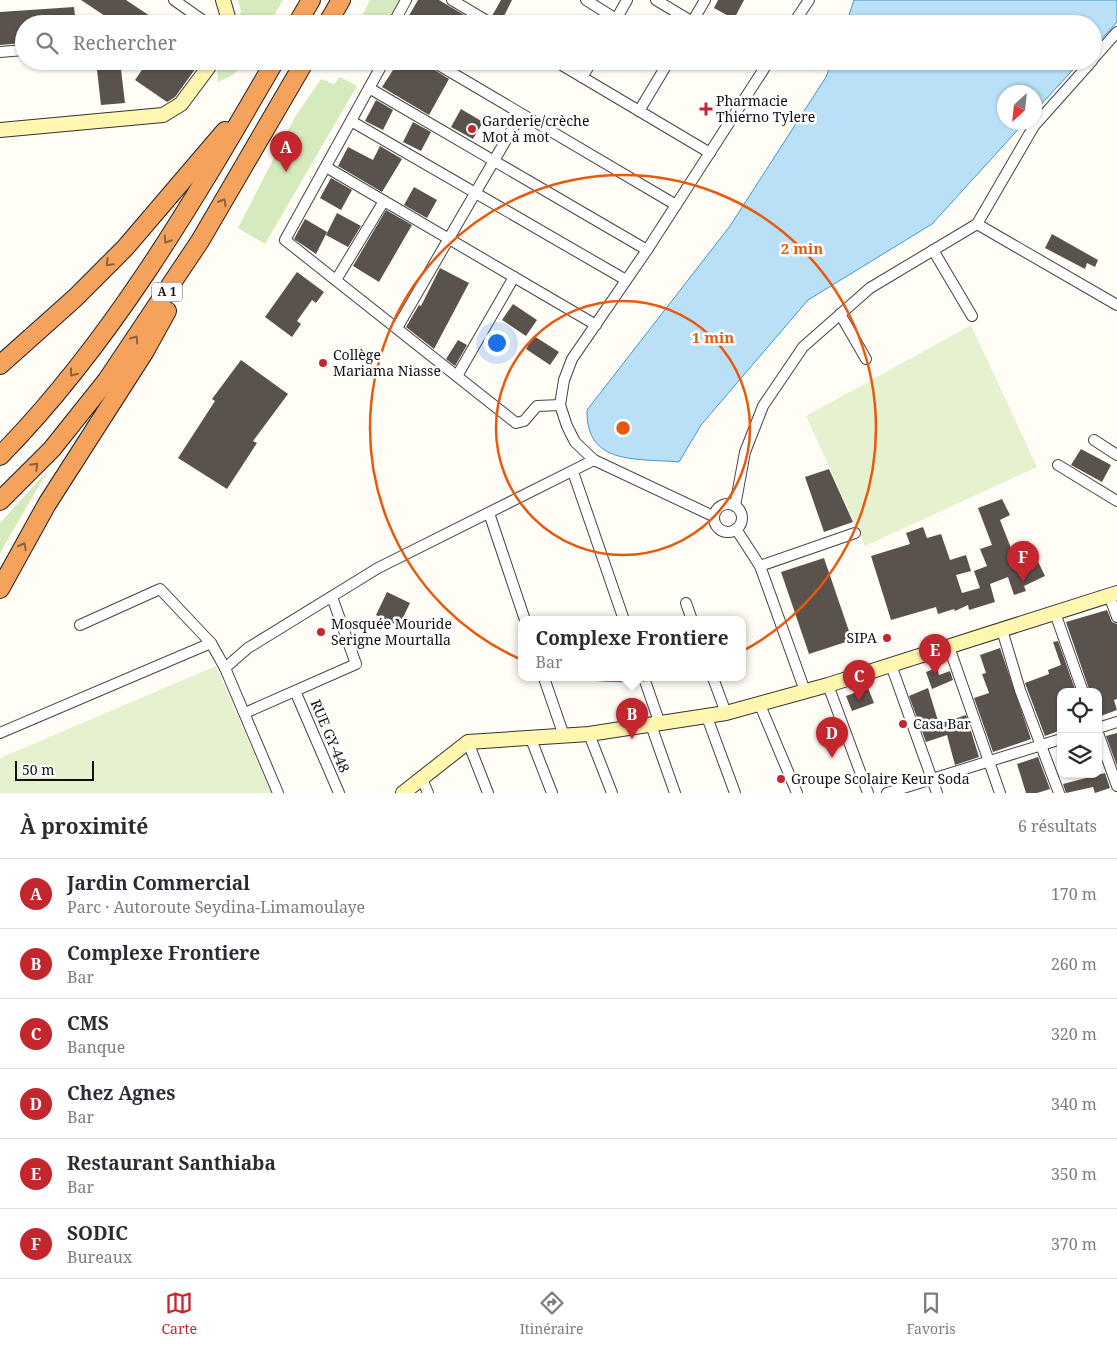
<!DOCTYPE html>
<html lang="fr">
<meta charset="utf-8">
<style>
:root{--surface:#fff;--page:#f2f2f3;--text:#2b2b33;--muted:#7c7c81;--line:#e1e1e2;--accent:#c4262e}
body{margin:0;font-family:"Noto Serif",serif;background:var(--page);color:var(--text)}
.controls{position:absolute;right:15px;bottom:15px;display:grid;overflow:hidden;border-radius:10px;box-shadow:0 1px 4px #0004}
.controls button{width:45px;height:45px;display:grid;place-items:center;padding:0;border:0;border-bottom:1px solid var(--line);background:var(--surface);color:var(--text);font:25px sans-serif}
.compass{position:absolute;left:997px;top:85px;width:45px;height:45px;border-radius:50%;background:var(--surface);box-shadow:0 1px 4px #0004;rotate:207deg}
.scale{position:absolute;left:15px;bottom:12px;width:79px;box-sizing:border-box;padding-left:5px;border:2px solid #111;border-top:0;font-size:14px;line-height:18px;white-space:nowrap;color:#111;-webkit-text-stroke:4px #fff;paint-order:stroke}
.you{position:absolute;left:496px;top:342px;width:18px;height:18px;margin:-12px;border:4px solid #fff;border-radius:50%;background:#1a73e8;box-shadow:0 0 0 8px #1a73e833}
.badge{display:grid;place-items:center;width:32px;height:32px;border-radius:50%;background:var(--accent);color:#fff;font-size:16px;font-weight:700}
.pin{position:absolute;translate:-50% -41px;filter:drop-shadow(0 1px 2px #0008)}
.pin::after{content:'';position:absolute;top:26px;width:18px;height:15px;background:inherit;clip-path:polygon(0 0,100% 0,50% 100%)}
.popup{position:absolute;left:518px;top:616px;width:228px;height:65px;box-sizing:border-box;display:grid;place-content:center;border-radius:10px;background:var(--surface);filter:drop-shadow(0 1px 4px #0005);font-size:16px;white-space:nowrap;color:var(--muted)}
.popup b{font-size:19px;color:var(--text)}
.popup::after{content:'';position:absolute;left:50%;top:100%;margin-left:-10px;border:10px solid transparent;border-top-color:var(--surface)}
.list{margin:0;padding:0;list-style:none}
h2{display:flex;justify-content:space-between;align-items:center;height:65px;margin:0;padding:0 20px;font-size:21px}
h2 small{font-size:16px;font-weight:400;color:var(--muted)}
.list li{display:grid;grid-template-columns:32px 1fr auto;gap:15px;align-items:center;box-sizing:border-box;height:70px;padding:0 20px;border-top:1px solid var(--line)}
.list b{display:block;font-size:19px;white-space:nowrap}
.list p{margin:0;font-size:16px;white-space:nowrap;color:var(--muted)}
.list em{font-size:16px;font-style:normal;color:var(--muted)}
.icon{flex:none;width:28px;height:28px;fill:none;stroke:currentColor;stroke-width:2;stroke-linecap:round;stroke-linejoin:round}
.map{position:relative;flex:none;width:1117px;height:793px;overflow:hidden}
.search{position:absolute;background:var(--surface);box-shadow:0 1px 4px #0004;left:15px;right:15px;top:15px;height:55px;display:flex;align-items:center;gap:12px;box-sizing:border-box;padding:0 18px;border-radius:28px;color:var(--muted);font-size:19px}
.sheet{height:485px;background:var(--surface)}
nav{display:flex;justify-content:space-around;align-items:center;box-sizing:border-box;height:70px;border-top:1px solid var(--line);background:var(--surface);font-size:14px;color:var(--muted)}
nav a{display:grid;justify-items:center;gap:2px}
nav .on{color:var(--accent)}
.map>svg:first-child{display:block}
.green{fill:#d5ebbd}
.pitch{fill:#e6f2cf}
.water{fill:#b9e0f7;stroke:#3f96cf}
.building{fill:#5a524d}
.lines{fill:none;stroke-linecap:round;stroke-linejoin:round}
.street-casing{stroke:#444;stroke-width:12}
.secondary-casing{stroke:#333;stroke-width:16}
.highway-casing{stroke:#222;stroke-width:20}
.street{stroke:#fff;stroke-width:10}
.secondary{stroke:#fff6b0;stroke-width:14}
.highway{stroke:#f5a25d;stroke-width:18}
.oneway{stroke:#8e613b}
.ring{fill:none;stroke:#e8590c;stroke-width:2.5}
.poi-dot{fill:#c4262e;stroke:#fff;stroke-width:2}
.labels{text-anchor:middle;stroke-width:5;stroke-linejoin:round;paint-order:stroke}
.shield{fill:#fff;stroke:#585858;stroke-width:1}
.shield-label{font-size:12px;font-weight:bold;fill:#111}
.poi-label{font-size:14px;fill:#111;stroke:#fff;text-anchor:start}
.street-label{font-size:14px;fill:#111;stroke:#fff}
.centre{fill:#e8590c;stroke:#fff;stroke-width:2.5}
.ring-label{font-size:15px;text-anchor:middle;font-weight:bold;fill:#e8590c;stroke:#fff;stroke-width:5;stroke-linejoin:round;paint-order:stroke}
</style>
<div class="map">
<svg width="1117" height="793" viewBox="0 0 1117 793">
<rect width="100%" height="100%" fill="#fffdf5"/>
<!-- green -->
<g class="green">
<path d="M238,0H283L269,24H237L241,11Z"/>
<path d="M370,0H401L388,24H358Z"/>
<path d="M223,61H247L233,75L218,82L217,70Z"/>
<path d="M340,77L357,86L265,244L238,228L295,117L321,79L334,84Z"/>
<path d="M49,469L5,544L0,554V523Z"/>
</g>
<!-- pitch -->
<g class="pitch">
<path d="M971,325L1037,467L865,546L806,416Z"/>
<path d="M216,666L271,793H0V758Z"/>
</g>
<!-- water -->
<g class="water">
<path d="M854,0H1117V22L1093,48V24H846Z"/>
<path d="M832,61H1081L1035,111L1034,92H1004V122L1024,123L932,224L808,300L701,425L679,462C637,458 586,466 587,410L730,226L826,77Z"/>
</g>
<!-- building -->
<g class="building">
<path d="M81,0H126L162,24H117Z"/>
<path d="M418,0H439L464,15L459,24H404Z"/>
<path d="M501,0H512L500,24L492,16Z"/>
<path d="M718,0H744L734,19L714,8Z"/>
<path d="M74,7L76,24H24V43L0,45V12Z"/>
<path d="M96,61H120L125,103L101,105Z"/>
<path d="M148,61H201L175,97L167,102L135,80Z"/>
<path d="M399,61H420L449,79L429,115L382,87Z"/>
<path d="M376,100L393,110L383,130L365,121Z"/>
<path d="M461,109L483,122L473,139L451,127Z"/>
<path d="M413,122L431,132L421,151L403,142Z"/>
<path d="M380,146L402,159L382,192L338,166L348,147L373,160Z"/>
<path d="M331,178L352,190L341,210L320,198Z"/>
<path d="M414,187L437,200L427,218L404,205Z"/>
<path d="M386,210L412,225L379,282L353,266Z"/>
<path d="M337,213L361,226L348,247L326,235Z"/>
<path d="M305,219L327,232L316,254L294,239Z"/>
<path d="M1052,234L1098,260L1095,267L1087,263L1085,269L1045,248Z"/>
<path d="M440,268L469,283L434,349L406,327L419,305L421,306Z"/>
<path d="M297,272L324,292L316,303L312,300L297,321L301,324L292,337L265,317Z"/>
<path d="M513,304L537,320L526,336L502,320Z"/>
<path d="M534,336L559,352L550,365L526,349Z"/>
<path d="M458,340L467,345L455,366L446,359Z"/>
<path d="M241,360L288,394L253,441L257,443L227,489L178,458L215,401L212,399Z"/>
<path d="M1081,449L1111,465L1102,482L1071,465Z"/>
<path d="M829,469L853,522L824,532L805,477Z"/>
<path d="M1002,499L1010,515L1000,520L1011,548L1028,541L1045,576L1024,586L1026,591L1014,595L1008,577L990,584L995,602L969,610L968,605L955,611L954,609L938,614L936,607L891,620L871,556L910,544L906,533L923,527L927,538L941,534L950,560L966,555L971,571L956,575L962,593L980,588L974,571L987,566L980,549L992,545L978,508Z"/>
<path d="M824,558L852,640L809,654L781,572Z"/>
<path d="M387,592L410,603L399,626L376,615Z"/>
<path d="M1107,610L1112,622L1117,624V699L1114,700L1117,710L1098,717V692H1090L1066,622Z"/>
<path d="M1058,641L1076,692H1061V730L1045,736L1025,683L1049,674L1048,670L1061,665L1053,642Z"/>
<path d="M1000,648L1031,739L993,752L974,698L989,693L982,674L986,673L980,655Z"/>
<path d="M937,668L939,675L950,671L953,680L932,689L926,672Z"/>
<path d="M868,688L874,703L852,711L846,696Z"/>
<path d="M928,688L939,724L966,715L979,757L955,765L947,735L926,742L909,696Z"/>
<path d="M1117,733V766L1106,736Z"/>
<path d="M1038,757L1050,789L1037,793H1026L1017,764Z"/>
<path d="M1105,773L1110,788L1095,793L1093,787L1066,793L1063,784Z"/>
</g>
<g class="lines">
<!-- street casing -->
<g class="street-casing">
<g id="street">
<path d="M174,0L208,24"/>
<path d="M452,0L492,24"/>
<path d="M586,0L616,19"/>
<path d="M656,0L696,24"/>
<path d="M614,23L627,0"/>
<path d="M393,24L406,0"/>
<path d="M691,24L705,0"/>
<path d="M793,24L809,0"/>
<path d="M0,52L24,50"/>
<path d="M1093,59L1117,32"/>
<path d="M384,61L285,240L516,423L524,421L537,406L560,405"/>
<path d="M432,61L676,205"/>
<path d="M555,61L710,153"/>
<path d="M582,77L592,61"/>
<path d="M369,88L647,250"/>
<path d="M639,111L669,61"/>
<path d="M351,121L626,280"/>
<path d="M326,167L596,325"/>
<path d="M977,224L1117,305"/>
<path d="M933,250L972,316"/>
<path d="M336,280L384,201"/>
<path d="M840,314L866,359"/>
<path d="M397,328L521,114"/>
<path d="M457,376L514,277"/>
<path d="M1094,440L1117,455"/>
<path d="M1058,465L1117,501"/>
<path d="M573,472L624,620"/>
<circle cx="728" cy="518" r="14"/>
<path d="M735,506L745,452L763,406L803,347L870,288L977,224L1034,126L1092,61"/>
<path d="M489,513L525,620"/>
<path d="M713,516L594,460L575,442L567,426L560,405L564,380L572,359L647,250L769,61"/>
<path d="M736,529L760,566L805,691"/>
<path d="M760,566L855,533"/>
<path d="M1109,595L1117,617"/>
<path d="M686,603L692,620"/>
<path d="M1055,613L1083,692"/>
<path d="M80,625L160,589L211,643L225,668L278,793"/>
<path d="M1002,630L1020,690L1059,793"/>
<path d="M949,647L1000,793"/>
<path d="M891,665L937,793"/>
<path d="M225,668L248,648L378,568L594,460"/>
<path d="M544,678L564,736"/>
<path d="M644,678L660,724"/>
<path d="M713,678L726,713"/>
<path d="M828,685L868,793"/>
<path d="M295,691L339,793"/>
<path d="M760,705L797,793"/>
<path d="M245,713L356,664L332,597"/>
<path d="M707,717L735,793"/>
<path d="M651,725L675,793"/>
<path d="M1098,728L1117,722"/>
<path d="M0,733L211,643"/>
<path d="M1098,733L1117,786"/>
<path d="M589,734L612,793"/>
<path d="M531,739L552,793"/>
<path d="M468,742L488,793"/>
<path d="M422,779L428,793"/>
<path d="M887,793L1061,739"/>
</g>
</g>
<!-- secondary casing -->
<g class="secondary-casing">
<g id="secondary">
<path d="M223,0L230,24"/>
<path d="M0,130L163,115L181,104L213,61"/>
<path d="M403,793L468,742L589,734L726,713L828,685L1117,593"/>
</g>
</g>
<!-- highway casing -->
<g class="highway-casing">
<g id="highway">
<path d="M297,24L311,0"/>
<path d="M327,24L341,0"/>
<path d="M0,365L75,298L125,248L225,131"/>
<path d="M0,456C113,341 194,200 275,61"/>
<path d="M0,501L52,449L107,380L200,241L305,61"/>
<path d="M0,589L47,504L145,351L167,311"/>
</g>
</g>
<!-- street -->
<use href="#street" class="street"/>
<!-- secondary -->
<use href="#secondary" class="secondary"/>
<!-- highway -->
<use href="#highway" class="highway"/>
</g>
<!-- one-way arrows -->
<defs><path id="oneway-chevron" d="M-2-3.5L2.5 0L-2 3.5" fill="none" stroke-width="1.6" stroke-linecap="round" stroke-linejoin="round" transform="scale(1.25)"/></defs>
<g class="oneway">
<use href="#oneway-chevron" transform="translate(223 202) rotate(-60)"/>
<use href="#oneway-chevron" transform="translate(167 240) rotate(123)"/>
<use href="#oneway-chevron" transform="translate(109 263) rotate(134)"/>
<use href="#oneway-chevron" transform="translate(135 339) rotate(-55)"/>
<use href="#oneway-chevron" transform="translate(73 373) rotate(128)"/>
<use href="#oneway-chevron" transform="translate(35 466) rotate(-45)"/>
<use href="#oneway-chevron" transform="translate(23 546) rotate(-62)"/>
</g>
<!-- distance rings -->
<g class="ring">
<circle cx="623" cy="428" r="127"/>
<circle cx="623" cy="428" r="253"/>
</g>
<!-- markers -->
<g class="poi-dot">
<path d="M703.5 101.5h5v5h5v5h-5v5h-5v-5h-5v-5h5z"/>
<circle cx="472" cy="129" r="5"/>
<circle cx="323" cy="363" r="5"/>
<circle cx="321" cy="632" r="5"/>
<circle cx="887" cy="638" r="5"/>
<circle cx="903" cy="724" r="5"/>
<circle cx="781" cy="779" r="5"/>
</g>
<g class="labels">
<!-- shield labels -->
<rect class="shield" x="152" y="282.5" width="30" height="19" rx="4"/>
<g class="shield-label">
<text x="167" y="296">A 1</text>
</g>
<!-- poi labels -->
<g class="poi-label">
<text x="716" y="106">Pharmacie<tspan x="716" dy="16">Thierno Tylere</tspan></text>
<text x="482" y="126">Garderie/crèche<tspan x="482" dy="16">Mot à mot</tspan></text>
<text x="333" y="360">Collège<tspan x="333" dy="16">Mariama Niasse</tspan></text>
<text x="331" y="629">Mosquée Mouride<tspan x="331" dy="16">Serigne Mourtalla</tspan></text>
<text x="877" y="643" text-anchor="end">SIPA</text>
<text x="913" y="729">Casa Bar</text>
<text x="791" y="784">Groupe Scolaire Keur Soda</text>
</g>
<!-- street labels -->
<g class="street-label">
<text transform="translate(330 736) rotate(67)" y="5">RUE GY-448</text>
</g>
</g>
<circle cx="623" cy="428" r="8" class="centre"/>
<g class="ring-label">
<text x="802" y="254">2 min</text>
<text x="713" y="343">1 min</text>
</g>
</svg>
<div class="controls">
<button><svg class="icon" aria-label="locate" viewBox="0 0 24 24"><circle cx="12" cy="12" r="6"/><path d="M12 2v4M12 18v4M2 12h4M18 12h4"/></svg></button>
<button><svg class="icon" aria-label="layers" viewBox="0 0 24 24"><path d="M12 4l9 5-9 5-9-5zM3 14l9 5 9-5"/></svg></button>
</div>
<svg class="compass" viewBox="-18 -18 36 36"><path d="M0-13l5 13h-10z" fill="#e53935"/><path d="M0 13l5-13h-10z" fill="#7c7c81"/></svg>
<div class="scale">50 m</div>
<div class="you"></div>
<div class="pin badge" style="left:286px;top:172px">A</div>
<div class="pin badge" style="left:632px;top:739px">B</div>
<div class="popup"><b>Complexe Frontiere</b>Bar</div>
<div class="pin badge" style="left:859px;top:701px">C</div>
<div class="pin badge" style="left:832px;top:758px">D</div>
<div class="pin badge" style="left:935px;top:675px">E</div>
<div class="pin badge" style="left:1023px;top:582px">F</div>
<div class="search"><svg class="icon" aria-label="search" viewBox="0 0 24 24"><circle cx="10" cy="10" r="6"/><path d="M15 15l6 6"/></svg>Rechercher</div>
</div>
<section class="sheet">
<h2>À proximité<small>6 résultats</small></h2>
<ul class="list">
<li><span class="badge">A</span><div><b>Jardin Commercial</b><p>Parc · Autoroute Seydina-Limamoulaye</p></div><em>170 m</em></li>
<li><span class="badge">B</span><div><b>Complexe Frontiere</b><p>Bar</p></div><em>260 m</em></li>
<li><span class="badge">C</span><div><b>CMS</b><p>Banque</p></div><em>320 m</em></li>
<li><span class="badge">D</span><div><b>Chez Agnes</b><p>Bar</p></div><em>340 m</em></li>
<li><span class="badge">E</span><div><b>Restaurant Santhiaba</b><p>Bar</p></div><em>350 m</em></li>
<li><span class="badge">F</span><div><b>SODIC</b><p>Bureaux</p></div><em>370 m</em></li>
</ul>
</section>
<nav>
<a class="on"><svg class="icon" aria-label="map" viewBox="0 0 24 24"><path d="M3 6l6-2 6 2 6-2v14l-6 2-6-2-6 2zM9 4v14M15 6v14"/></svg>Carte</a>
<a><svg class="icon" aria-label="directions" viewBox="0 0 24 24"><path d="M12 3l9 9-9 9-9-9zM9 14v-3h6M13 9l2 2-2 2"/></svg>Itinéraire</a>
<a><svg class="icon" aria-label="saved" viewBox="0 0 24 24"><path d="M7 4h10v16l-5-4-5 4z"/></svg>Favoris</a>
</nav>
